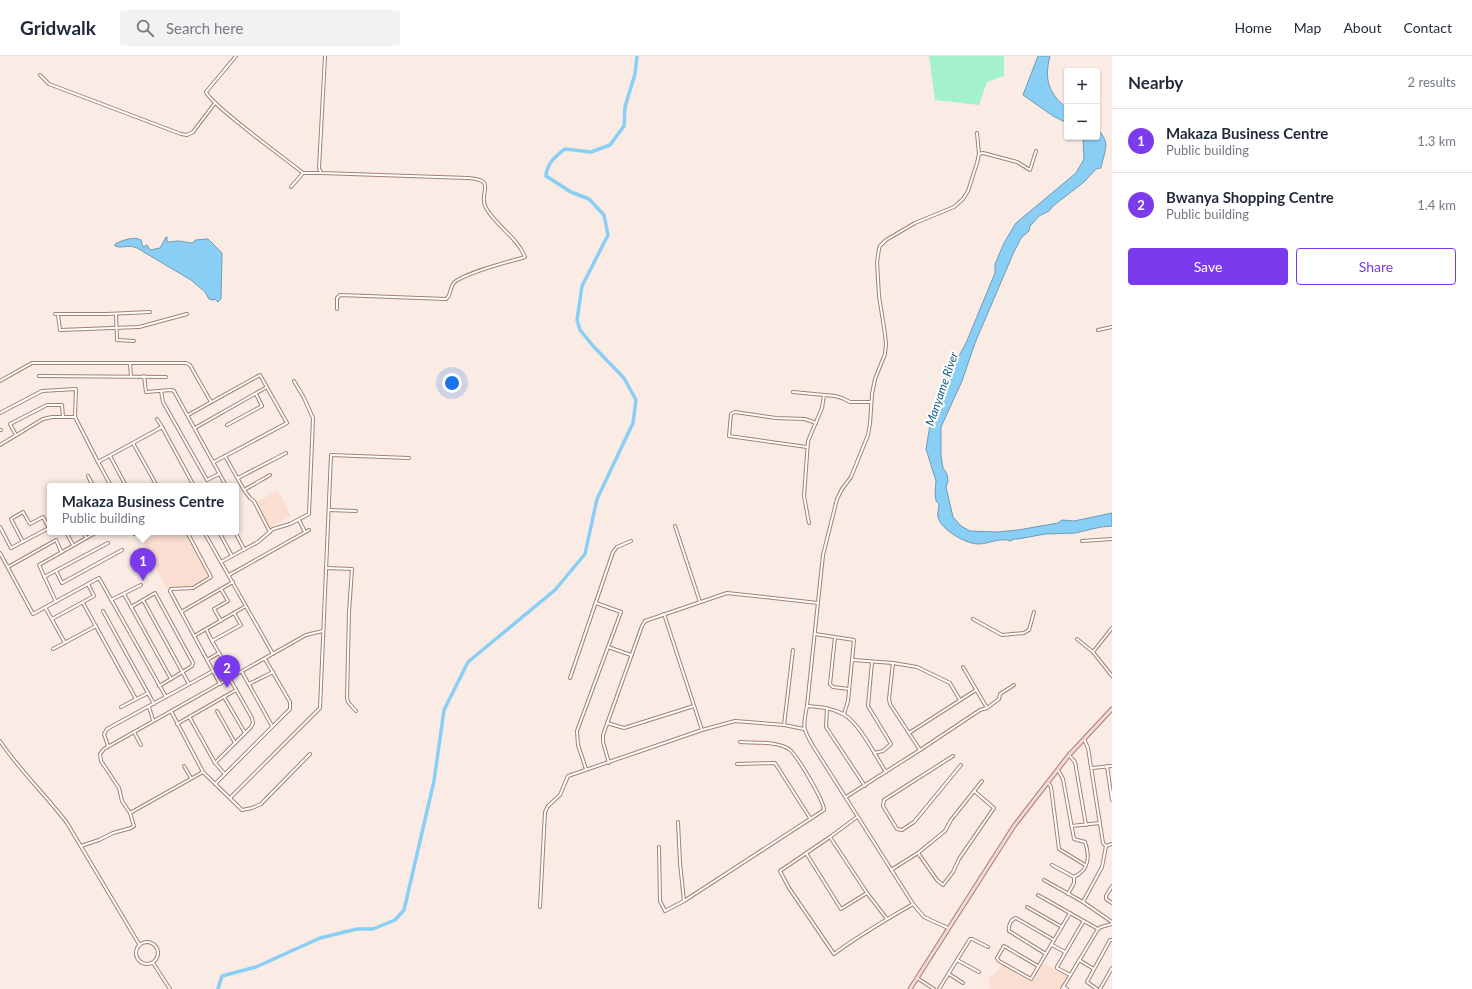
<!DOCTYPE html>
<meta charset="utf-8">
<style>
:root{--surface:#fff;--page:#f2f2f3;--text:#1f2937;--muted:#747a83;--line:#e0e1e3;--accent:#7c3aed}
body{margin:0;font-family:Lato,sans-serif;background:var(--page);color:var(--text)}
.controls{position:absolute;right:12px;top:12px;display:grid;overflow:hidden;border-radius:4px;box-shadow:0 1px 3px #0004}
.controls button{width:36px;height:36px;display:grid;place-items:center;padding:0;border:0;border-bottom:1px solid var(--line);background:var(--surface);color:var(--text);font:20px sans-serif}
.you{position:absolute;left:452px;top:327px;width:14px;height:14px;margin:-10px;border:3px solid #fff;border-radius:50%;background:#1a73e8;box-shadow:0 0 0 6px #1a73e833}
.badge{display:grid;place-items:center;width:26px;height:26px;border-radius:50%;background:var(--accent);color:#fff;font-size:13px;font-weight:700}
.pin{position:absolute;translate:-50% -33px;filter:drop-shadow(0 1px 2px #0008)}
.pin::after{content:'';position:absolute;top:21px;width:14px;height:12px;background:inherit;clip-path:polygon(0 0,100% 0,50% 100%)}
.popup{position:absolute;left:47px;top:427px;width:192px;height:52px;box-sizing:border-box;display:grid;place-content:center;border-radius:4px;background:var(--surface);filter:drop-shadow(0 1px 3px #0005);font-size:13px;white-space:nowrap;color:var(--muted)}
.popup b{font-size:15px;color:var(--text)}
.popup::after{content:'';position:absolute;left:50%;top:100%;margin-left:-8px;border:8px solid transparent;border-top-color:var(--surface)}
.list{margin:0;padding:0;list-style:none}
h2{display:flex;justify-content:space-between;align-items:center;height:52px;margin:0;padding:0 16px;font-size:17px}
h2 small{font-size:13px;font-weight:400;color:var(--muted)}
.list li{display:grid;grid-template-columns:26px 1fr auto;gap:12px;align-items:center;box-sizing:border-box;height:64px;padding:0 16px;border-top:1px solid var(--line)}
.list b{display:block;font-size:15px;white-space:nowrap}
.list p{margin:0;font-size:13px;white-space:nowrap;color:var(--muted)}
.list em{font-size:13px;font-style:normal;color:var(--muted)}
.actions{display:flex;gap:8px;padding:12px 16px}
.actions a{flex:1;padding:9px 0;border:1px solid var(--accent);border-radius:4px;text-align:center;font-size:14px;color:var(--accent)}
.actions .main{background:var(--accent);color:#fff}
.icon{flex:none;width:22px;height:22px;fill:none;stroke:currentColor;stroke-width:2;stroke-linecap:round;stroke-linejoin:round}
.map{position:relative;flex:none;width:1112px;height:933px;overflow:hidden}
header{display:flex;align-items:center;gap:24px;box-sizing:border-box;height:56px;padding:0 20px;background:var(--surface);border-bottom:1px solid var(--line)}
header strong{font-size:19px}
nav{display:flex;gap:22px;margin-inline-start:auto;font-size:14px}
.search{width:280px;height:36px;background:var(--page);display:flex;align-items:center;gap:10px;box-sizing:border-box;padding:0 14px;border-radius:4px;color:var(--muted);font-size:15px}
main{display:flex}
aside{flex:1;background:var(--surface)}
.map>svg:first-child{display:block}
.built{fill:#f9ded1}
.green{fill:#a4f2cc}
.water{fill:#89cff5;stroke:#6f9bb4}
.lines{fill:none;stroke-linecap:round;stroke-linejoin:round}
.river{stroke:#89cff5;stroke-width:3.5}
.street-casing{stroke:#a28071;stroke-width:4}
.secondary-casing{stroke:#a28071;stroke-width:5}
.street{stroke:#fff;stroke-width:2}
.secondary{stroke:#f7d7d4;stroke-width:3}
.labels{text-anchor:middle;stroke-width:4;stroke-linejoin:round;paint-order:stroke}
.water-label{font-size:12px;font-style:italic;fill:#175e7e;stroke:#fff}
</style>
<header>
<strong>Gridwalk</strong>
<div class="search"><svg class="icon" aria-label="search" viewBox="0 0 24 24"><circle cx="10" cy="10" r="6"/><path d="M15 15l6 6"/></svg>Search here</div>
<nav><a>Home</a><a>Map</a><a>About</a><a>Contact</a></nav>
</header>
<main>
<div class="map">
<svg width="1112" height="933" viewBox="0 0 1112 933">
<rect width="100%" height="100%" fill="#faebe4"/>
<!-- built -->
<g class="built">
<path d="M278,434L291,460L267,473L254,448Z"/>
<path d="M145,476H185L210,521L192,532L167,533L139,479Z"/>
<path d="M1043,907L1068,921L1060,933H990L988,923L997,916L1002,909L1029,925H1032Z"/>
</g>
<!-- green -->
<path class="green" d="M929,0H1004V20L987,26L979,49L935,44Z"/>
<!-- water -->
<g class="water">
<path d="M1038,0H1050C1044,23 1048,37 1067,52V67L1053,60L1023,39Z"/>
<path d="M1097,73C1112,87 1104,95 1101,112L1096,113L1084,126L1053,150L1049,155L1039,160L1030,170L1029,175L1021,182L1013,198L975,287L962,325L941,371V400L943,412L947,418L948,425L946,431L953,461L961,470L970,475L997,476L1018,474L1058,467L1062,464L1074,465L1112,457V470L1101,471L1075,477L1045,478L1018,483H1014L1011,485C998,481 990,488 978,488C966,488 940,473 938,461C937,457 939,452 939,448L936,445L935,435L936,425L926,393L931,363L945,325L966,287L995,217V208L1004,187L1016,167L1076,117L1084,103L1083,83L1082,81H1097Z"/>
<path d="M166,181H167V186C171,186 175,185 178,185C183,185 188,187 193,187L195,184L208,183L222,197L221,243L218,246L215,243L213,244L209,243L205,236L191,224L137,192C128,188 122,193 115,190V188C123,184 134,180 141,184L143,191L147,189L150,194L160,192Z"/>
</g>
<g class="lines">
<!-- river -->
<path class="river" d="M218,933L222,920L256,911L320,882L357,873H373L395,864L404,854L434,725L444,654L468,606L555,534L585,498L597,443L633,367L636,344L624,322L594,291L580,274L577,264L582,230L608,179L604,159L589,143L571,136L546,120C547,107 555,101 565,93L591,96L610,89L624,70L625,51L635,18L637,0"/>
<!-- street casing -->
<g class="street-casing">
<g id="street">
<path d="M236,0L206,36C211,49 287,104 303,117"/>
<path d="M325,0L319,112L321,117L468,122C499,124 477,137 486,152C497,171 517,181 525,201C505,207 474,214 456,225C449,229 452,239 446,243L340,239L337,242V253"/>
<path d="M40,19L49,28L181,78L187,79L193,76L215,47"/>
<path d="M979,98L983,97L1017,106L1030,114L1036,95"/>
<path d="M291,131L303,117H321"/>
<path d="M55,258H107L150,256"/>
<path d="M116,258L117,284L134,285"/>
<path d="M58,259L60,274L139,271L187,258"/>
<path d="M1098,274L1112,271"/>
<path d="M130,307L131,320"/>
<path d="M39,320L166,321"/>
<path d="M144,320L146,336L171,334L174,335L225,428L221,430"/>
<path d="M0,325L32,307H186L190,309L211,346"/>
<path d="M161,335L163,346L207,424L219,418"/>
<path d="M793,336L835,340L842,342L850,346H871"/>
<path d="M0,357L42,335L76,333L75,361"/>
<path d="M188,359L260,319L287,367L214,406"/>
<path d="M157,363L162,371"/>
<path d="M227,369L262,350L256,338"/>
<path d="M195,372L267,331"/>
<path d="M0,374H1"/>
<path d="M16,379L10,368L47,349H62L63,361"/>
<path d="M133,387L162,371L194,430"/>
<path d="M0,389L43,363L52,361H75L98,406L133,387L157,430"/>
<path d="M807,391L729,380L731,358L735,356L776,362L805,363L816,367"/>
<path d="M110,400L126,430"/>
<path d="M225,400L244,434L270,419"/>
<path d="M98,406L111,430"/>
<path d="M88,420L93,430"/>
<path d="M238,422L286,397"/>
<path d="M244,434L250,442L254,445L270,476"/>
<path d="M329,454L356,455"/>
<path d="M299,464L305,476"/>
<path d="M809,467L804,440L808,385L822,352L824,339"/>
<path d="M675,470L700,546"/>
<path d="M0,471L11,492L49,472"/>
<path d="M66,476L73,489"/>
<path d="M83,476L86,482"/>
<path d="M187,476L211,521L193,532L171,533L170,535L220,628"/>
<path d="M204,476L273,598"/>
<path d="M219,476L232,500"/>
<path d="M235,476L244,493"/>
<path d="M134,478L137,476"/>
<path d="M1082,485L1112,483"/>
<path d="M23,486L11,463L23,456L30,468L43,461L49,472"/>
<path d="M0,497L33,558L99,522L166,641"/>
<path d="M221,506L258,486L273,473L290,468L309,458L313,362L304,342L294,325"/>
<path d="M8,511L56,484L61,495"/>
<path d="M326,512L352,513L349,556L347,642L348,646L356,655"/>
<path d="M56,515L62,527L122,494"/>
<path d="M229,519L309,474"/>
<path d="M44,521L108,487"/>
<path d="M124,538L171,623L159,630"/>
<path d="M111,544L141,529"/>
<path d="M143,544L189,628"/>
<path d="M56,546L39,509L97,476"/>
<path d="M83,547L136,643"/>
<path d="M45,551L65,587"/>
<path d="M131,551L155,537L193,607L192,610L171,623"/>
<path d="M103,555L154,648"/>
<path d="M181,556L233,526"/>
<path d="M664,558L702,674"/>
<path d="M52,563L94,540L88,528"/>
<path d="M973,563L1002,579L1024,577L1029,574L1034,556"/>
<path d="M221,565L214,553L228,545L221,533"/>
<path d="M206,573L212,585L241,569L234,557"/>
<path d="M815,578L854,584L848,645L844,658"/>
<path d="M194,580L246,550"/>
<path d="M835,581L830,628L833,631L849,633"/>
<path d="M1077,583L1093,596L1112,620"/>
<path d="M212,585L226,609"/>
<path d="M608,591L631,599"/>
<path d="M53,593L96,570"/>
<path d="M1093,596L1112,572"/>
<path d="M207,604L219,597"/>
<path d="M853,604L893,607L917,611L950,627L960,644"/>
<path d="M872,606L868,650L891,688L883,695L874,697"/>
<path d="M893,607L889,643L890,648L920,694"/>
<path d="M963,611L987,652"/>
<path d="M242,616L272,670"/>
<path d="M570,622L613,496L617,491L631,485"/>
<path d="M249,628L273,616"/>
<path d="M224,641L245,677"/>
<path d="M807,650C820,651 832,652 843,658C859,666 876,701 886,716"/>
<path d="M121,651L148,637"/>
<path d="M149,651L153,664"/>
<path d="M827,652L826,671L865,730"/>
<path d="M171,655L203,716L242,754L252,752L261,748L310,698"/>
<path d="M217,655L235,687"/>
<path d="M190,662L215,707L225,718"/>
<path d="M607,667L624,672L694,650"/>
<path d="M177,668L236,634"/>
<path d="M784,669L793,594"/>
<path d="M134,676L141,689"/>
<path d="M909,677L976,634"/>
<path d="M1084,683L1088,692L1103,787L1106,790L1112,788"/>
<path d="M0,685C19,714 46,739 67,767L139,888"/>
<path d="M108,690L104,678L107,673L213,615"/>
<path d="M1069,699L1075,706L1086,769"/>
<path d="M953,700L884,744L883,750L897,773L902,774L914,766L961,709"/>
<path d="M215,707L251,671L253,667L252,662L230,623"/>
<path d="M609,707L603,686V679L642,570L645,565L727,537L818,547"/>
<path d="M737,708L775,707L810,762"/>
<path d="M184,710L191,722"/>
<path d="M1107,710L1112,744"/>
<path d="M1092,712L1112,710"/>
<path d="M586,713L578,689L577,675L621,556L596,547"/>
<path d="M1058,714L1063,723L1074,783L1085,786C1090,800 1089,814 1074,821V827L1068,838"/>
<path d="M1048,726L1051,731L1059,793L1085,809"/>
<path d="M215,728L290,653V646L265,603"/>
<path d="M846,741L920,694L980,654L987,652L999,643L1000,638L1014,629"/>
<path d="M230,742L320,652L331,399L409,402"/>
<path d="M130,757L203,716"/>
<path d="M678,766L680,807L684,845"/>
<path d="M1071,770L1100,767"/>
<path d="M830,781L857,761"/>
<path d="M81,790L99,784L113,777L131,772L134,770L130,757L122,745L119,732L101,705L100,698L104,693L306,579L323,575"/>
<path d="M1106,790L1102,811L1083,846L1112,866"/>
<path d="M659,791L660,845L665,855L684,845L824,754C824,745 797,699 789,693C776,685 755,687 740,686"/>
<path d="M806,797L841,853L867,837"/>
<path d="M918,797L937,824L943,829L953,816L959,803L994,752L974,735"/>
<path d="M1052,809L1074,821"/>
<path d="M891,814L918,797L945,775L951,764L982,725"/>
<path d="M1044,824L1083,846"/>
<path d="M1112,830L1106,840V843L1112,847"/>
<path d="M1038,839L1098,873"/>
<path d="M540,851L545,756L548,750L560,739L568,720L702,674L735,665L784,669L804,673"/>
<path d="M1027,851L1062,871"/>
<path d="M887,863L867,837L830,781L780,815L789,832L834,898C859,879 886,864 913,848"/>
<path d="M948,872L924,861L913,848L813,690C802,671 803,672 807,650L823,499L837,443L842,433L851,421L868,379L870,368L872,338L875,323L885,298L886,288L885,278L879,240L877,206L879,193L880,190L886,184L915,167L954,151L963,143L968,135L977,107L979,98L977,77"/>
<circle cx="147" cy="897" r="11"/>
<path d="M1052,889L1065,896"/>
<path d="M1046,898L1009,875C1008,870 1011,863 1016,862L1054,884"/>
<path d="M957,904L979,916"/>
<path d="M1079,904L1094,913"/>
<path d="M153,907L170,933"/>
<path d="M1038,910L1004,890L997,902L999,905L1031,923L1070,857"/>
<path d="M949,918L963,927"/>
<path d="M1070,919L1057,912V911L1083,866"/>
<path d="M917,922L934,933"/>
<path d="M1063,931L1067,933"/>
<path d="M939,933L970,883H972L988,891"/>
<path d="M1062,933L1098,873L1101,871L1112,868"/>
<path d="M1097,933L1087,926L1110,884H1112"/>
<path d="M1100,933L1112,912"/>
</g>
</g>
<!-- secondary casing -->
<g class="secondary-casing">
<path id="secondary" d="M910,933L1014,770L1069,699L1112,653"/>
</g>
<!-- street -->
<use href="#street" class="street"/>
<!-- secondary -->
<use href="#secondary" class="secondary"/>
</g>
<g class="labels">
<!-- water labels -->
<g class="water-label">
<text transform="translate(942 333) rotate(-71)" y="4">Manyame River</text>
</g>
</g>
</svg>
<div class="controls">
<button>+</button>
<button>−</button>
</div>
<div class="you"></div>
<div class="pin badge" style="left:143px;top:525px">1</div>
<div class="popup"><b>Makaza Business Centre</b>Public building</div>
<div class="pin badge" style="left:227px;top:632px">2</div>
</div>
<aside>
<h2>Nearby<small>2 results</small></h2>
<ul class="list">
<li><span class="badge">1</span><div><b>Makaza Business Centre</b><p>Public building</p></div><em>1.3 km</em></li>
<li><span class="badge">2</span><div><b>Bwanya Shopping Centre</b><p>Public building</p></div><em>1.4 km</em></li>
</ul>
<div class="actions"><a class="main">Save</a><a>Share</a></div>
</aside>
</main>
